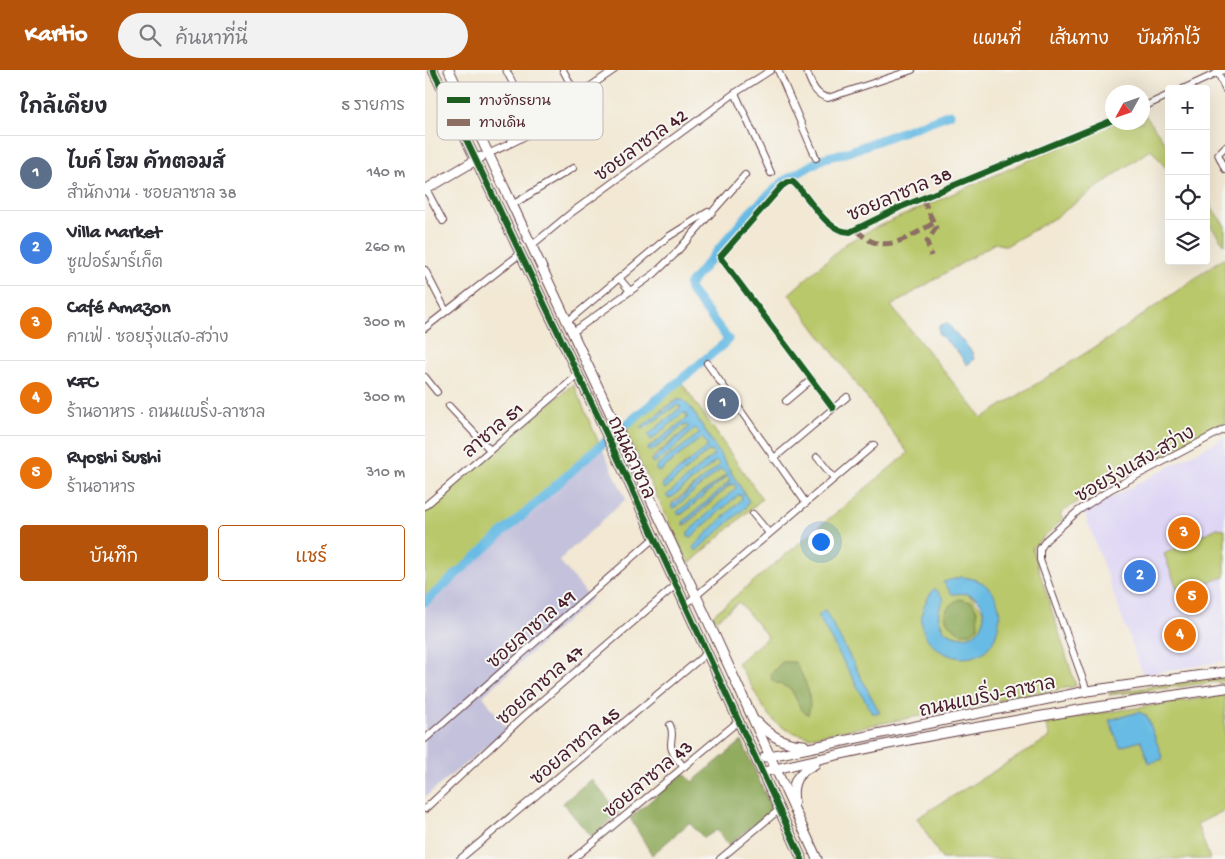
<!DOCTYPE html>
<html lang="th">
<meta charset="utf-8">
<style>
:root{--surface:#fff;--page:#f2f2f3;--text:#2b2b33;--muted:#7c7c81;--line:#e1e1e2;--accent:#b45309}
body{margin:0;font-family:"Gochi Hand","Playpen Sans Thai",sans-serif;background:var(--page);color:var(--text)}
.controls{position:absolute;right:15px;top:15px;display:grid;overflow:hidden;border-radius:5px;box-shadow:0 5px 20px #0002}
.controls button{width:45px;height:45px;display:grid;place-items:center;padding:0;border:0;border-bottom:1px solid var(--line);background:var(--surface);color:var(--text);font:25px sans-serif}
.compass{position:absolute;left:680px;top:15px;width:45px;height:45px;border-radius:50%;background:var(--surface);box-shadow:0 5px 20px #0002;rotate:230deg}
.you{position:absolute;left:395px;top:471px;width:18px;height:18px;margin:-12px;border:4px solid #fff;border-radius:50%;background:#1a73e8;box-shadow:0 0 0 8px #1a73e833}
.badge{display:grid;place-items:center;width:32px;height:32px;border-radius:50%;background:var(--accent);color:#fff;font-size:16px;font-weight:700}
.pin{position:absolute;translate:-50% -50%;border:2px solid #fff;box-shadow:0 1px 5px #0006}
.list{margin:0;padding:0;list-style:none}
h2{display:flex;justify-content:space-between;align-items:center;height:65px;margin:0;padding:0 20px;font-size:21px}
h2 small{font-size:16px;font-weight:400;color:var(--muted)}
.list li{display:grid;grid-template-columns:32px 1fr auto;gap:15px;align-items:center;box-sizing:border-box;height:75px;padding:0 20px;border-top:1px solid var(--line)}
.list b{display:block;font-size:19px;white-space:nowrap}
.list p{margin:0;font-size:16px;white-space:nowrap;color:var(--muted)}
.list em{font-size:16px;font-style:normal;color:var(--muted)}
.actions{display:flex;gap:10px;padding:15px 20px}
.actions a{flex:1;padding:11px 0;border:1px solid var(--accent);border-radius:5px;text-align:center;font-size:18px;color:var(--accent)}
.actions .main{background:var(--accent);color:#fff}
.icon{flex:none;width:28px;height:28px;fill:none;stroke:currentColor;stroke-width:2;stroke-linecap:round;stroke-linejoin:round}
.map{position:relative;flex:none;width:800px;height:789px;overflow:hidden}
header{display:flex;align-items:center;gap:30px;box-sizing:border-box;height:70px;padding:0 25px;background:var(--accent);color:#fff}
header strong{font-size:24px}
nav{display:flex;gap:28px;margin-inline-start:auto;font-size:18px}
.search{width:350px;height:45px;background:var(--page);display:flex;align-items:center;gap:12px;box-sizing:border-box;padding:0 18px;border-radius:28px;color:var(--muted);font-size:19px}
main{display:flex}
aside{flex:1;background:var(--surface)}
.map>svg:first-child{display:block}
.built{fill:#ded5f5}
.industrial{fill:#c3c1db}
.green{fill:#b9c86b;stroke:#82744b;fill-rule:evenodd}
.forest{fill:#92ac5f;stroke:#6e6645}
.water{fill:#68bbe4;stroke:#596d88}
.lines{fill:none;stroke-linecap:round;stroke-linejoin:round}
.canal{stroke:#68bbe4;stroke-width:9}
.street-casing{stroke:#633d44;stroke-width:8}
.secondary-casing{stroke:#633d44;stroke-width:11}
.street{stroke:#fff;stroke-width:6}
.secondary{stroke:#fff;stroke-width:9}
.quiet{stroke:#8d6e63;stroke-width:5;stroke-dasharray:10 5;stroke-linecap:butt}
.cycleway-casing{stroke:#f6f6f2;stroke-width:9}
.cycleway{stroke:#1b5e20;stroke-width:6}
.labels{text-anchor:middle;stroke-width:4;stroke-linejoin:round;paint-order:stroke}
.street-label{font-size:19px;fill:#4a1f2b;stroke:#f6f6f2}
.key{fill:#f6f6f2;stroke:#c2b6b6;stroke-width:1}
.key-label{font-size:14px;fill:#4a1f2b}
</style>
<header>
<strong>Kartio</strong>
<div class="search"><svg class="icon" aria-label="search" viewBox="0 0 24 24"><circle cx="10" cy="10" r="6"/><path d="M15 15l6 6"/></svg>ค้นหาที่นี่</div>
<nav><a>แผนที่</a><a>เส้นทาง</a><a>บันทึกไว้</a></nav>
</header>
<main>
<aside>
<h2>ใกล้เคียง<small>5 รายการ</small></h2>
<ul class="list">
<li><span class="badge" style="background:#5c6f8a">1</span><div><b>ไบค์ โฮม คัทตอมส์</b><p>สำนักงาน · ซอยลาซาล 38</p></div><em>140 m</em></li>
<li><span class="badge" style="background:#3f7fe0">2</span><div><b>Villa Market</b><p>ซูเปอร์มาร์เก็ต</p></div><em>260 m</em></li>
<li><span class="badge" style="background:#e8710a">3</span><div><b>Café Amazon</b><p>คาเฟ่ · ซอยรุ่งแสง-สว่าง</p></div><em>300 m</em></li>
<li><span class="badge" style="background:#e8710a">4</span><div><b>KFC</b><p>ร้านอาหาร · ถนนแบริ่ง-ลาซาล</p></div><em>300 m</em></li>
<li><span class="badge" style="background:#e8710a">5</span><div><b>Ryoshi Sushi</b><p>ร้านอาหาร</p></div><em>310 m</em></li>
</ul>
<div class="actions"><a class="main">บันทึก</a><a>แชร์</a></div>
</aside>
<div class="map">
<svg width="800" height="789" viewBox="0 0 800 789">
<rect width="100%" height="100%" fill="#f6f6f2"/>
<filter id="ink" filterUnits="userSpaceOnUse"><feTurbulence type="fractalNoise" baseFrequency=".02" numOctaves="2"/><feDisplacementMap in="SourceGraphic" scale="10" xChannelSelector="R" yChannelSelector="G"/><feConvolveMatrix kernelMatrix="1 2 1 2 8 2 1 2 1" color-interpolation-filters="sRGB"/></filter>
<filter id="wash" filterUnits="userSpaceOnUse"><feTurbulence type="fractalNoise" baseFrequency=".0096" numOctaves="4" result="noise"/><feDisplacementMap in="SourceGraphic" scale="20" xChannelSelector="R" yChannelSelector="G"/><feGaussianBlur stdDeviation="1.12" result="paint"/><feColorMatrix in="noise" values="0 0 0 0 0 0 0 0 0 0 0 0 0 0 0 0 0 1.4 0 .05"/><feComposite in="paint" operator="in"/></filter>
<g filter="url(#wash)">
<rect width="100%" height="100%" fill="#f2e8d3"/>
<!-- built -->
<path class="built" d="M800,367V591L718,605L659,442Z"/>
<!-- industrial -->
<path class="industrial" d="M176,376L201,429L134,490L166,529L58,626L82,659L0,727V536Z"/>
<!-- green -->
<g class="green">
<path d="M718,42L744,78V102L726,79L631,147L581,176L570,173L466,236L557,348L691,264L800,187V227L798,228L800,233V353L649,434L635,444L638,449L607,478L651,616L385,667C336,658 338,628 312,593L343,567L314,532L291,550L288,545L483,383L364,224L420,174L443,161L689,53L718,52ZM543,524L575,544L533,588L501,529L513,539V545L518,560C535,570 549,571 559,552L558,540Z"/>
<path d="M781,130L800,156V175L781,150Z"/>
<path d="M257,313L337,429L264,494L200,360ZM252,330L259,331L266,338L324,431L268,477L317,429L316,425H313L265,468L312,418L309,414L305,415L261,455L258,452L303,413L305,409L302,406L262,440L256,445L253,442L302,404L296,399L248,438L247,433L296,395L292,390L247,427L262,408L289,385L286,381H283L241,418L238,417V413L284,376L277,367L234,402L275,363L270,358L242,385L226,391V389L264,357L263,355L258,356L227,381L262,348V343H258L226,370L256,337L252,335L246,339L236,340Z"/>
<path d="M148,314L174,373L0,528V442Z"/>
<path d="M792,458L800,459V507L753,521L739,484Z"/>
<path d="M800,605V611L684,625V623Z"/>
<path d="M800,625V740L772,754L785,789H517L492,748L625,667L620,653L676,643Z"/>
</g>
<!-- forest -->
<g class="forest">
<path d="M534,529L547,532L552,541L553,557L546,563H535C518,551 513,541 534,529Z"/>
<path d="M357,592H370C379,608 389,627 383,645L376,639L366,619L347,611L346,604Z"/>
<path d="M317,671L347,740L303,775L292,760L279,768L264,753L227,785L205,748L259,703L267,712Z"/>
<path d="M166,709L194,743L166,767L138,733Z"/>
</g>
<!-- water -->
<g class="water">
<path d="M522,253L547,282L549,289L542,295L533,282L514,264V256Z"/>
<path d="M252,330H258L266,338L324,431L320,438L271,481L268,477L271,474L317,429L316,425H313L265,468L263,467V462L311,418L309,414L304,415L258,456V452L303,413L305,409L302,406L262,440L254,445L252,442L257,438L302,405L296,399L248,439L246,436L295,395L291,391L247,427L243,428L241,426L289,385L286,381H283L240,419L238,417V413L283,376L277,367L234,402L231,400V397L275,363L270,358L242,385L228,393L226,391L264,357L262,355L258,356L227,381H224L223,378L262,348V343H258L226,370L223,365L256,337L252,335L218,359L216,357Z"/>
<path d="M536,507C553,508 566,515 572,531C576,540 575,552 572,561C557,618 462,575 510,518L519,529C512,541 512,547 518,560C558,585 573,534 543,524C538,523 531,524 527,524L518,512Z"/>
<path d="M400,540L455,643H447L393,546Z"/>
<path d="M714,642L722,646L738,689L724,693L716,671L695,677L684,650Z"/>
</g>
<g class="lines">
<!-- canal -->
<path class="canal" d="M0,532L167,383L300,273L303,269L265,220L264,215L326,141L359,111L399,88L420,83L525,44"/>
</g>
</g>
<g filter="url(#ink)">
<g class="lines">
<!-- street casing -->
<g class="street-casing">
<g id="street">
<path d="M81,0L108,52"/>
<path d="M138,0L152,26"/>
<path d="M353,0L391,88"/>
<path d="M381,0C386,12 389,25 403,28L487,0"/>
<path d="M793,2L800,19"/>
<path d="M758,19L799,0"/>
<path d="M310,23L346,103"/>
<path d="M718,37L744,25"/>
<path d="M85,72L97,59L119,48L189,0"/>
<path d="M800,77L793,84L800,99"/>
<path d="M63,84C83,74 105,68 119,49"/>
<path d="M1,119L18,151"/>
<path d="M87,135L148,98"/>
<path d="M106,176L146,143L310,23L346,0"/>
<path d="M0,200L21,241"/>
<path d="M195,209L205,221"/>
<path d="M142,252L243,167L283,142"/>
<path d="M0,258L95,184"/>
<path d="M148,262L229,204L249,185L320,105"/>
<path d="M282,293L381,433"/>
<path d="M0,307L12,322"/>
<path d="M361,331L387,309"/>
<path d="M24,336L65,380"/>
<path d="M408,338L295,187L357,116L363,112H368C386,128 399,161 425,162L476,137L688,50"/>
<path d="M392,387L409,408"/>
<path d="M348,389L422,327"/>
<path d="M0,436L153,305"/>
<path d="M328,444L344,463"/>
<path d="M259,536L449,375"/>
<path d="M662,621L615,490V479L621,470L653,441L686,419L800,359"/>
<path d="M245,655C249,663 246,667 246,675C246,683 254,691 259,697"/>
<path d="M0,669L229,468"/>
<path d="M0,739L98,647L251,515"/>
<path d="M35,789L282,583"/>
<path d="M148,789L315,650"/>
<path d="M295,789L355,739"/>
</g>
</g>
<!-- secondary casing -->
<g class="secondary-casing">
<g id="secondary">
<path d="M8,0L188,378L377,789"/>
<path d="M24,0L290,566L392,789"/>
<path d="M0,120L56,87"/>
<path d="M332,652C347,667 359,674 379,675"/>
<path d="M340,687L662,621L800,602"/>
<path d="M338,702C490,665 645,640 800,618"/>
<path d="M369,732C366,712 372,703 390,694"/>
</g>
</g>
<!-- street -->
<use href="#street" class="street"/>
<!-- secondary -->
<use href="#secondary" class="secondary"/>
<!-- quiet -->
<g class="quiet">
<path d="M498,129L511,158L502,171L506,186"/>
<path d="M432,160C456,188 484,167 509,153"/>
</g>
<!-- cycleway casing -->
<g class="cycleway-casing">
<g id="cycleway">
<path d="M8,0L188,378L377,789"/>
<path d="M408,338L295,187L357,116L363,112H368C386,128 399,161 425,162L476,137L688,50"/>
</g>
</g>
<!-- cycleway -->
<use href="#cycleway" class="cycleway"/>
</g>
</g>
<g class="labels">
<!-- street labels -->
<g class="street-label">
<text transform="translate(215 74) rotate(-36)" y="7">ซอยลาซาล 42</text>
<text transform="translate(474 123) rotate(-23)" y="7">ซอยลาซาล 38</text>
<text transform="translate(67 359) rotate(-41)" y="7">ลาซาล 51</text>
<text transform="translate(208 387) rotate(65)" y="7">ถนนลาซาล</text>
<text transform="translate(709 393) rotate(-30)" y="7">ซอยรุ่งแสง-สว่าง</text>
<text transform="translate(105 558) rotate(-41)" y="7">ซอยลาซาล 49</text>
<text transform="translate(114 614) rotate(-42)" y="7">ซอยลาซาล 47</text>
<text transform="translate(562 625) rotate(-12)" y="7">ถนนแบริ่ง-ลาซาล</text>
<text transform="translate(149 675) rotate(-40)" y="7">ซอยลาซาล 45</text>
<text transform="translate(222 708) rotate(-40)" y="7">ซอยลาซาล 43</text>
</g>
</g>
<!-- legend -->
<rect x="12" y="12" width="166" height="58" rx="8" class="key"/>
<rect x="22" y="27" width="23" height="6" fill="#1b5e20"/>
<rect x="22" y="49" width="23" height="7" fill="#8d6e63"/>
<g class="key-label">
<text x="54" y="35">ทางจักรยาน</text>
<text x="54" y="57">ทางเดิน</text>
</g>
</svg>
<div class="controls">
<button>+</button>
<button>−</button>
<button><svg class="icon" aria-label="locate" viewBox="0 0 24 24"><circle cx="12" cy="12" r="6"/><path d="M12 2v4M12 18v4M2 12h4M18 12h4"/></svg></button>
<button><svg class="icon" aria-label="layers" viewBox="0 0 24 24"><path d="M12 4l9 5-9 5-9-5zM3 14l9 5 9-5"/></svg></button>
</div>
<svg class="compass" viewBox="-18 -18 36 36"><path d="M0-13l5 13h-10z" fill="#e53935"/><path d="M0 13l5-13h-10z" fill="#7c7c81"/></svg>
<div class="you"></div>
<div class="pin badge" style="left:298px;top:333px;background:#5c6f8a">1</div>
<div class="pin badge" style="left:715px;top:506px;background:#3f7fe0">2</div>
<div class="pin badge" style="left:759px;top:463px;background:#e8710a">3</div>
<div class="pin badge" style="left:755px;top:565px;background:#e8710a">4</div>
<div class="pin badge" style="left:767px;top:527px;background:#e8710a">5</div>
</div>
</main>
